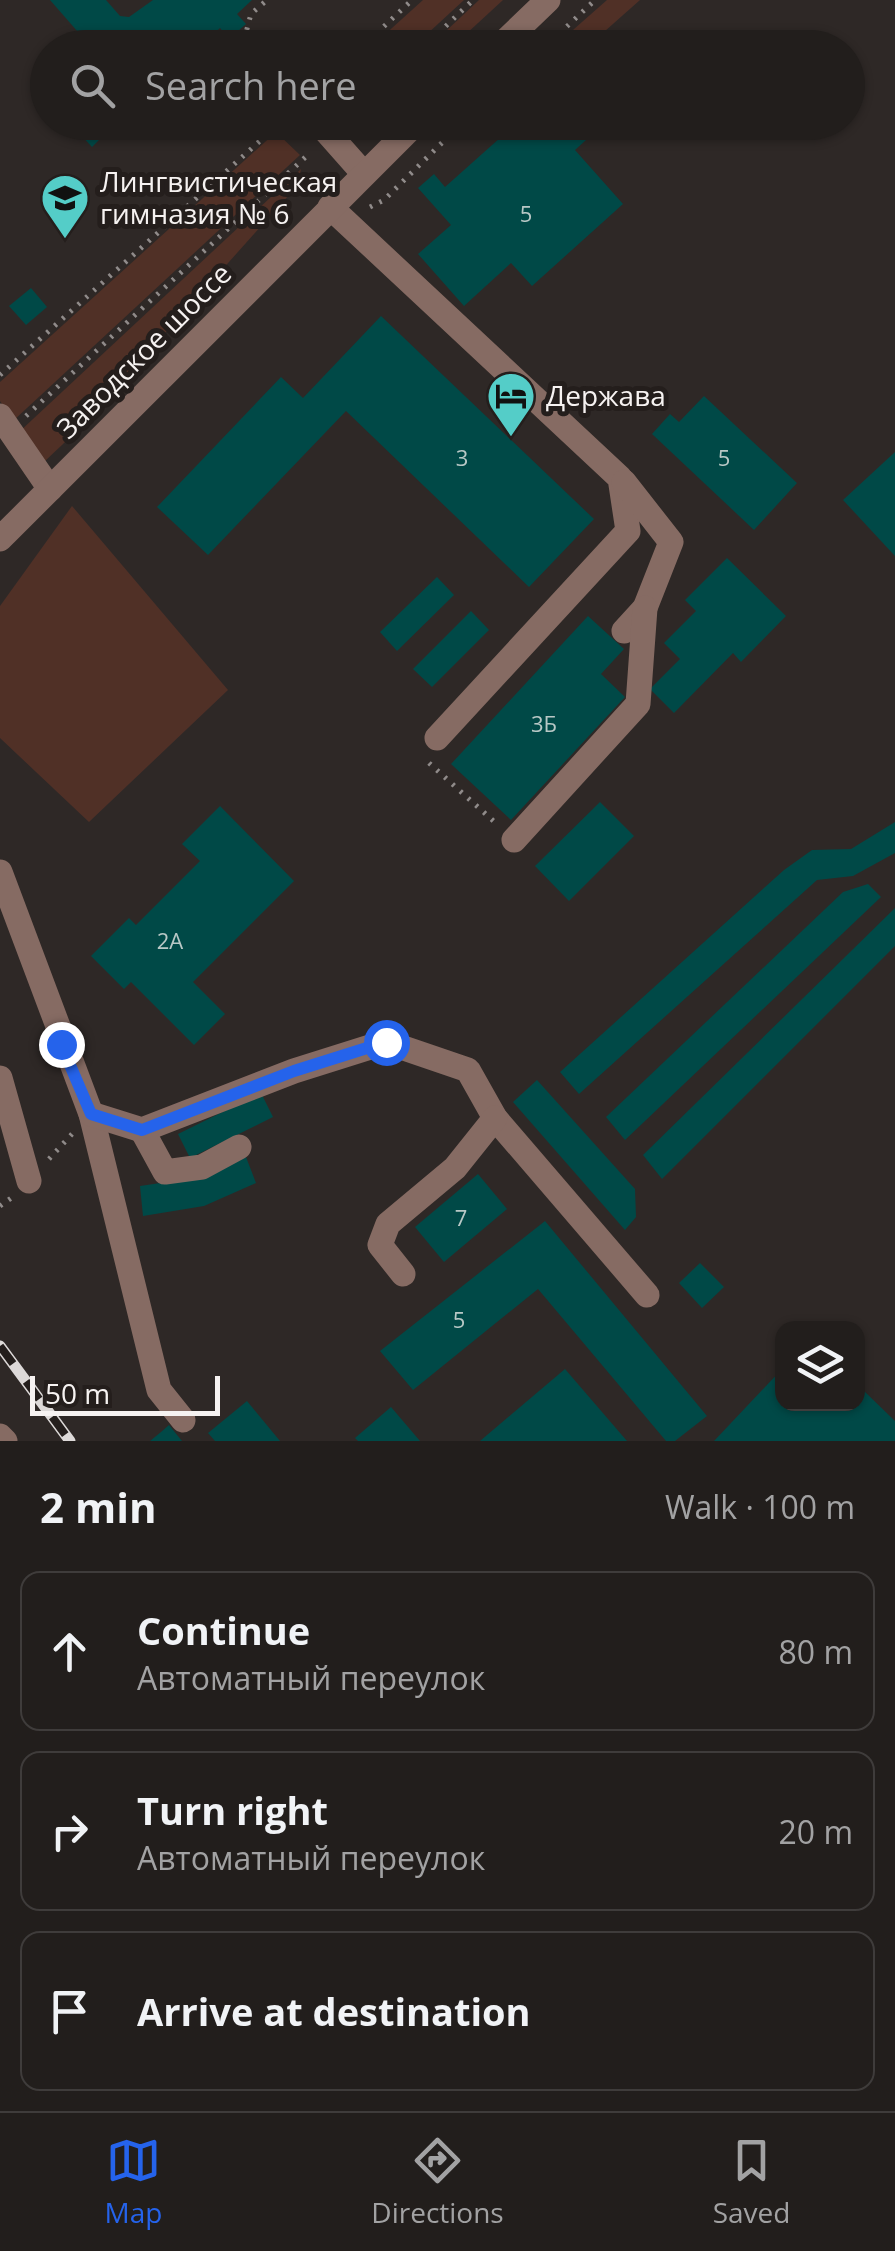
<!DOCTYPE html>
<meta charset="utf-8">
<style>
:root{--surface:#221e1c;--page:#2a2725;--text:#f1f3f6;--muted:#a2a2a3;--line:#3f3c3b;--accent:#2563eb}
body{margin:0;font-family:"Open Sans",sans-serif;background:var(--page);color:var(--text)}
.controls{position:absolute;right:30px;bottom:30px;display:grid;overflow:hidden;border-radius:20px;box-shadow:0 2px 8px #0004}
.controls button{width:90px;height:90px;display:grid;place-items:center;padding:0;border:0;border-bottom:2px solid var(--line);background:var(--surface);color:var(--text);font:50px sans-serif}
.scale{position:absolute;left:30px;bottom:25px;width:190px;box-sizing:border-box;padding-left:10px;border:5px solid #f6f2f1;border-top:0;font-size:28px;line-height:35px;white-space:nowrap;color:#f6f2f1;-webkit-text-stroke:8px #241e1c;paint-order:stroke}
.stop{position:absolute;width:30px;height:30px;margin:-22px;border:8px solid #2563eb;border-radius:50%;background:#fff}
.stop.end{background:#2563eb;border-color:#fff;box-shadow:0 2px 10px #0008}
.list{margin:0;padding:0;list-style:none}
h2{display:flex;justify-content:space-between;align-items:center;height:130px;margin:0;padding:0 40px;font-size:42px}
h2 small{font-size:32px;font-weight:400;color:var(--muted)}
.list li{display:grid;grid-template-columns:65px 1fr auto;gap:30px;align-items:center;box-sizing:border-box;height:160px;margin:0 20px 20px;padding:0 20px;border:2px solid var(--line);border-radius:20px}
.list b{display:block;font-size:38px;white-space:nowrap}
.list p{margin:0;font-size:32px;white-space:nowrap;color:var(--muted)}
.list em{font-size:32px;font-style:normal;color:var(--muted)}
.icon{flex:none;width:55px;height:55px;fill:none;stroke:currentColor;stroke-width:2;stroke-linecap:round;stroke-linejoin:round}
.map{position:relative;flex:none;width:895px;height:1441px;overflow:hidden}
.search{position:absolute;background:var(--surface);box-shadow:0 2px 8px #0004;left:30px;right:30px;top:30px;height:110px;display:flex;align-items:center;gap:25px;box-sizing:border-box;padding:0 35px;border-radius:55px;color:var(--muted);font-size:38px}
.sheet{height:670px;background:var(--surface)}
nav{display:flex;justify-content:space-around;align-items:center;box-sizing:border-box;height:140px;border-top:2px solid var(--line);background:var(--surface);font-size:28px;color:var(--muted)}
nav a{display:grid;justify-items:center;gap:5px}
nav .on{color:var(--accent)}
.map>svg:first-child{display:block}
.green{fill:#503026}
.building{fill:#004947}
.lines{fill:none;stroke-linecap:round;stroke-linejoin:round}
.path{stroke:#908b8a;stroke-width:5;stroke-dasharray:2.5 8;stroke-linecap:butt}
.minor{stroke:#866b63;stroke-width:25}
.rail-casing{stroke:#ddd9d8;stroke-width:11}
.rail{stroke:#241e1c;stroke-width:8;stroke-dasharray:22;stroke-linecap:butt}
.route{stroke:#2563eb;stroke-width:12}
.labels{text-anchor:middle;stroke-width:10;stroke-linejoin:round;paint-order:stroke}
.number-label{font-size:22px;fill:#b8c8c6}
.poi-label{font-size:28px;fill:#f6f2f1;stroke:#241e1c;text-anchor:start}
.street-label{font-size:28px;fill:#f6f2f1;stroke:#241e1c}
</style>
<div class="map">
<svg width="895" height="1441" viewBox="0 0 895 1441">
<rect width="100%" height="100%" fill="#2e2826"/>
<!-- green -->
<g class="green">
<path d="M423,0H464L413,47H371Z"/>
<path d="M479,0H503L452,47H429Z"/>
<path d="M607,0H640L587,47H574L565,37Z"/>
<path d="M276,132L300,155L13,421L0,401V382Z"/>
<path d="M301,169L298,185L81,427L44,462L18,433Z"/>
<path d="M72,506L228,690L89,822L0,738V606Z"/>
</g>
<!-- building -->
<g class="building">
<path d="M50,0H106L120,16L129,17L153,0H252L237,14L246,24L229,39L220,28L199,48H92Z"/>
<path d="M69,122H117L92,147Z"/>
<path d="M518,122H606L575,150L623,204L532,286L511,263L464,306L418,254L451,225L418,188L434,174L445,187Z"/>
<path d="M31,288L47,307L26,325L9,306Z"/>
<path d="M381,316L594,519L529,587L346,411L208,555L157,507L281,377L303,398Z"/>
<path d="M704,396L797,483L754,530L652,434L670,414L679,422Z"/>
<path d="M895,452V556L843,500Z"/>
<path d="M727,558L786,616L741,662L733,653L674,713L650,689L680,659L664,643L696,611L685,600Z"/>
<path d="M437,577L454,595L397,651L380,632Z"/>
<path d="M471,611L489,630L432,687L413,669Z"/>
<path d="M588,616L624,649L601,674L625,697L511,820L451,764Z"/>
<path d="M600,802L634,836L569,901L535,866Z"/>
<path d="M220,806L294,881L193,982L225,1014L194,1045L131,982L124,989L91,956L129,918L136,925L200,861L182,844Z"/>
<path d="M895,822V853L853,876L817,880L579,1094L560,1072L784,870L812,850L851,849Z"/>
<path d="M868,884L881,897L625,1140L606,1117L843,892Z"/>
<path d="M895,908V946L662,1179L643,1155Z"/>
<path d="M537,1080L635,1189L636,1217L625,1230L513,1102Z"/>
<path d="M261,1093L273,1117L190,1158L178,1134Z"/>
<path d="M246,1157L256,1183L204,1206L143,1216L140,1186L201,1177Z"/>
<path d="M478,1174L507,1209L444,1262L415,1227Z"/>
<path d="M545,1221L707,1416L675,1441H666L538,1289L413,1390L380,1351Z"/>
<path d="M700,1263L724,1287L702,1308L679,1283Z"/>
<path d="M565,1369L627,1441H480Z"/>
<path d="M782,1369V1404H839L844,1409L858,1404L863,1390L895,1421V1441H714Z"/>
<path d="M247,1401L280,1441H215L208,1433Z"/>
<path d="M391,1407L420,1441H358L355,1438Z"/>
<path d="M169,1425L182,1441H150L161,1432Z"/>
</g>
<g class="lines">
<!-- path -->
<g class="path">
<path d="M237,32L251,48"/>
<path d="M244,40L251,14L267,0"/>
<path d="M361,48L412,0"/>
<path d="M423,48L473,0"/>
<path d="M544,48L595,0"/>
<path d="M370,207L384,200L463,122"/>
<path d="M0,375L281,122"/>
<path d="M26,416L311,152"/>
<path d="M429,763L499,826"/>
<path d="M49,1159L72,1134"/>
<path d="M0,1206L14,1196"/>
</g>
<!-- minor -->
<g class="minor">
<path d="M498,48L548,0"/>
<path d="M318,122L364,174"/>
<path d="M330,207L620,478L628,531L437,738"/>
<path d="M0,416L50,489"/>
<path d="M0,539L417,122"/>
<path d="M624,631L645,608L671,542L624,482"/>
<path d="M514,840L638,704L645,608"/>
<path d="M0,872L91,1114L159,1390L183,1420"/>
<path d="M0,1078L29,1181"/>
<path d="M91,1114L142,1130L294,1071L386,1042L468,1070L495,1118L647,1295"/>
<path d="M142,1130L165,1172L202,1167L239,1147"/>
<path d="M403,1274L380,1245L388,1224L455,1168L495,1118"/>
<path d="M0,1436L5,1441"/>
</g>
<!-- rail casing -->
<g class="rail-casing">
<path id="rail" d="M0,1346L70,1441"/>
</g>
<!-- rail -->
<use href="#rail" class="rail"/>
</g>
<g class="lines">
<!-- route -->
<path class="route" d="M61,1044L91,1114L142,1130L294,1071L386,1042"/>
</g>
<!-- icons -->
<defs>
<g id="school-pin" transform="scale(2.5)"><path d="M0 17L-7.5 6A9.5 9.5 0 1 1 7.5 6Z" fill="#54cdc8" stroke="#241e1c"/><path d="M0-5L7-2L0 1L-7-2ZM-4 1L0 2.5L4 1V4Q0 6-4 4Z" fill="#111"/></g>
<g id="hotel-pin" transform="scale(2.5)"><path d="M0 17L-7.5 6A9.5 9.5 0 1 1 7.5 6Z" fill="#54cdc8" stroke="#241e1c"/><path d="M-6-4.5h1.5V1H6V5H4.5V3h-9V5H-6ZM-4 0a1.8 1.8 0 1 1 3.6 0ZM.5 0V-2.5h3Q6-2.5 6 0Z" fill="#111"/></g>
</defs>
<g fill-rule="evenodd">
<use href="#school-pin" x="65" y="198"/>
<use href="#hotel-pin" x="511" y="396"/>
</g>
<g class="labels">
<!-- number labels -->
<g class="number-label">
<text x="526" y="222">5</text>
<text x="462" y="466">3</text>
<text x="724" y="466">5</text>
<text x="544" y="732">3Б</text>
<text x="170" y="949">2А</text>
<text x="461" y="1226">7</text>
<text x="459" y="1328">5</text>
</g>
<!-- poi labels -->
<g class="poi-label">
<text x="100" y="192">Лингвистическая<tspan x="100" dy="32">гимназия № 6</tspan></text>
<text x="546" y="406">Держава</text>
</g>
<!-- street labels -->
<g class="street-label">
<text transform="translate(144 351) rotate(-45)" y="10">Заводское шоссе</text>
</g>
</g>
</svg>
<div class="controls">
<button><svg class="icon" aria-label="layers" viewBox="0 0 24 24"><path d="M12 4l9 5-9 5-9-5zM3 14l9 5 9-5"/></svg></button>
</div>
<div class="scale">50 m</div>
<div class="stop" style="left:386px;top:1042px"></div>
<div class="stop end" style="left:61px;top:1044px"></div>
<div class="search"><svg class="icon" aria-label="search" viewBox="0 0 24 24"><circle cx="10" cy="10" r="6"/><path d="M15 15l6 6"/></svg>Search here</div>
</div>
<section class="sheet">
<h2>2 min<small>Walk · 100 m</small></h2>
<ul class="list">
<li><svg class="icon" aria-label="ahead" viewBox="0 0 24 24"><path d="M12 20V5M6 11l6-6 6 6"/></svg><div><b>Continue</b><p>Автоматный переулок</p></div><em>80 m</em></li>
<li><svg class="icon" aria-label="right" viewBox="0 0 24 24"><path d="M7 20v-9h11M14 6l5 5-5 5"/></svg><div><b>Turn right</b><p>Автоматный переулок</p></div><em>20 m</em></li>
<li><svg class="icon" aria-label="arrive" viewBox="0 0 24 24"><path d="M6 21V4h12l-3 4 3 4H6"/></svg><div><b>Arrive at destination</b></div></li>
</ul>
</section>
<nav>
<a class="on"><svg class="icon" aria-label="map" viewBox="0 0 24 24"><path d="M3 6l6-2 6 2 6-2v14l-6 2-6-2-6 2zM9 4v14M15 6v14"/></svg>Map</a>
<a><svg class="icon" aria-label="directions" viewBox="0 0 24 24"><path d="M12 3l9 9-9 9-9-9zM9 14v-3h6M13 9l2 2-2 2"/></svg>Directions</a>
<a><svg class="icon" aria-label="saved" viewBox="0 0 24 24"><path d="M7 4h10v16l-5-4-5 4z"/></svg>Saved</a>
</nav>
